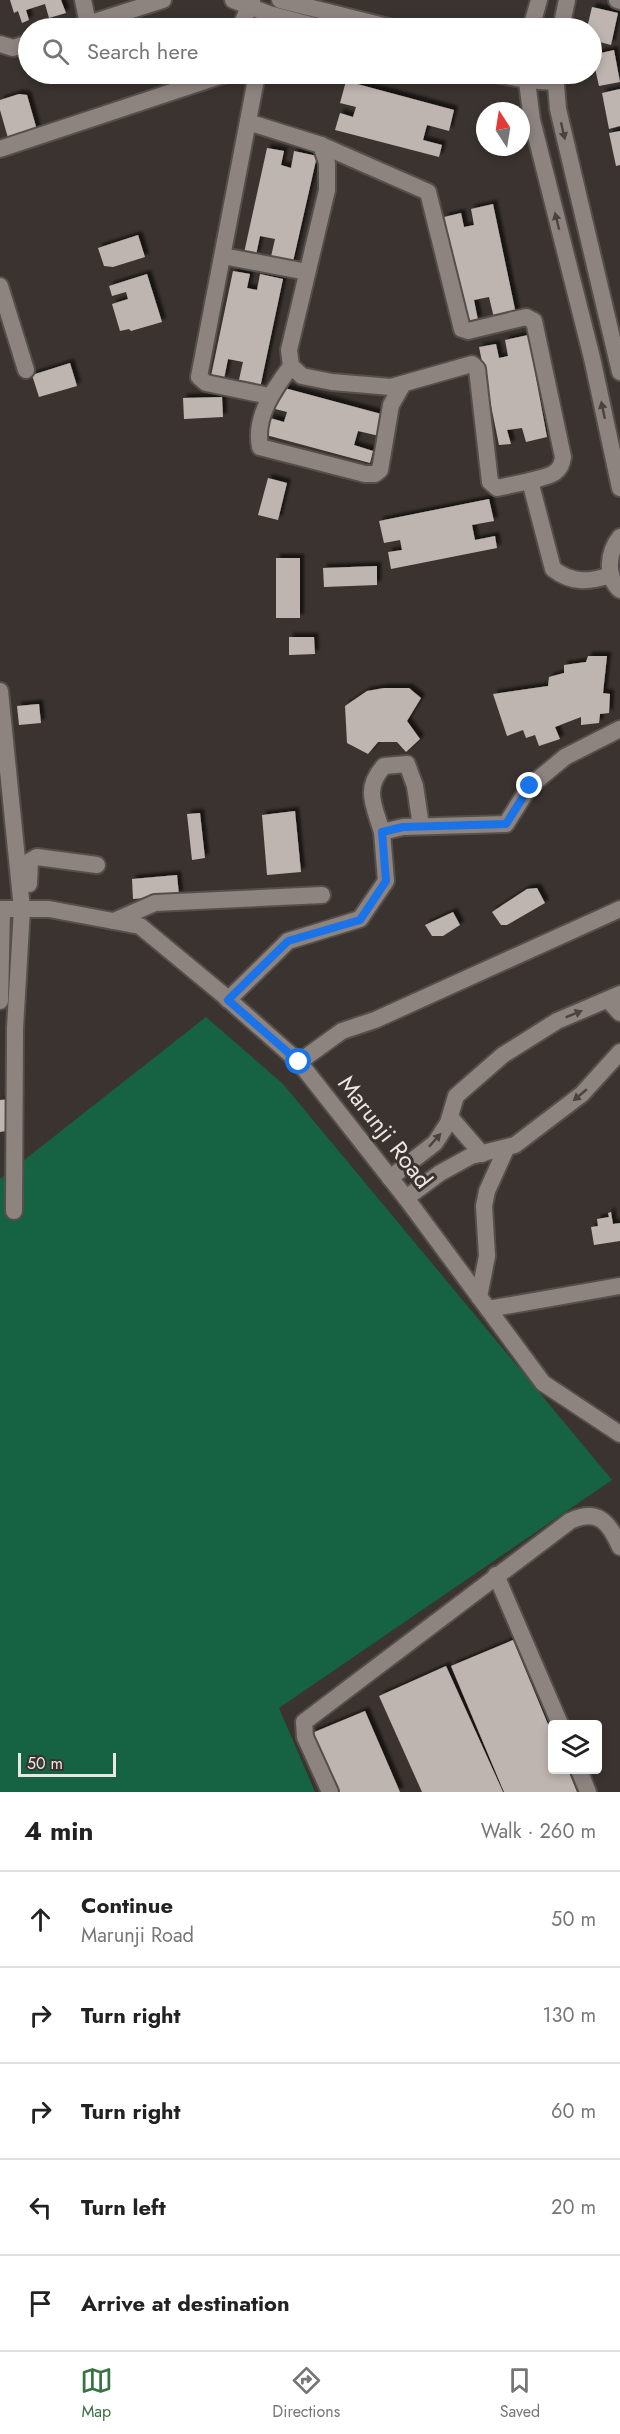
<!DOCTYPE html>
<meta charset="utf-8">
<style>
:root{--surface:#fff;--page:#f2f2f2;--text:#222;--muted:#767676;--line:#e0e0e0;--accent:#387346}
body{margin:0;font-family:Jost,sans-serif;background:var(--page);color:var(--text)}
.controls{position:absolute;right:18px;bottom:18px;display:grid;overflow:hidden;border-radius:6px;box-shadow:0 3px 9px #0003}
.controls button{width:54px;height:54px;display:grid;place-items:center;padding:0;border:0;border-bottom:2px solid var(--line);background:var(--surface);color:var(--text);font:30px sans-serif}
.compass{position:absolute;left:476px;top:102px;width:54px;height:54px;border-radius:50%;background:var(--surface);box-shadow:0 3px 9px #0003;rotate:348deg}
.scale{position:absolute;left:18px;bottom:15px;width:98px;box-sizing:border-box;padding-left:6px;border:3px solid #eae6e3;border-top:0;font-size:16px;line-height:21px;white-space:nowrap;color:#eae6e3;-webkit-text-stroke:4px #3a332f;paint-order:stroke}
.stop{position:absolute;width:18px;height:18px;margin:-14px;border:4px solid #1a73e8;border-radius:50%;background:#fff}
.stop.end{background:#1a73e8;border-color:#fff;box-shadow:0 2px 6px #0008}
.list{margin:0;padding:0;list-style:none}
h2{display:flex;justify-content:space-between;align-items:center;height:78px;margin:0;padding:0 24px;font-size:26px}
h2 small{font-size:20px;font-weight:400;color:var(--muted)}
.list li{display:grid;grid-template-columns:39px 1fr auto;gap:18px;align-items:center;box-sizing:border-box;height:96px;padding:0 24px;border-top:2px solid var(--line)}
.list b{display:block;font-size:22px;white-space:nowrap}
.list p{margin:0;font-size:20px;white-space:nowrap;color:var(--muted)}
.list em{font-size:20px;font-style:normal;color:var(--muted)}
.icon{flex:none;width:33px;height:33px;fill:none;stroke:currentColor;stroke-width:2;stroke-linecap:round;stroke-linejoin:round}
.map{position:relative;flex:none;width:620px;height:1792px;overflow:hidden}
.search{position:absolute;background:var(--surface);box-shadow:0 3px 9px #0003;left:18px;right:18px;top:18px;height:66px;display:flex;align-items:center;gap:15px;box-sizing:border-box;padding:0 21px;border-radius:33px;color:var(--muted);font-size:22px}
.sheet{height:558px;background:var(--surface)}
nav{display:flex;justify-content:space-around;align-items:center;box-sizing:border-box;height:84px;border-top:2px solid var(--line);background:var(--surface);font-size:16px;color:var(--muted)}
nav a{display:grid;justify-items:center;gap:3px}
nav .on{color:var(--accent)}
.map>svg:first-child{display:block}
.green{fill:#166343}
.building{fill:#beb5b0;filter:url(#shadow)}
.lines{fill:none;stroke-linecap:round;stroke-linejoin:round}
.minor-casing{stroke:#554f4c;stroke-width:20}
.minor{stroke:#8d8480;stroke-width:16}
.oneway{fill:#4b433f}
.route{stroke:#1a73e8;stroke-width:8}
.labels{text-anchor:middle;stroke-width:6;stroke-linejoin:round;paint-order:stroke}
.street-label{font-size:24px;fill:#eae6e3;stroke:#3a332f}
</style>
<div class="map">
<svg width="620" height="1792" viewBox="0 0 620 1792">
<defs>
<filter id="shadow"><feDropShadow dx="4" dy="-4" stdDeviation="1.5" flood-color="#0009"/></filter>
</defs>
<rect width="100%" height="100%" fill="#3a332f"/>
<!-- green -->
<path class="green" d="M206,1017L283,1084L612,1480L279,1708L315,1792H0V1179Z"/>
<!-- building -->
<g class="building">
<path d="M10,0H61L66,13L49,18L45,4L26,10L29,20L22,23L18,11L14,13Z"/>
<path d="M592,7L618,13L611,45L592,40V28H587Z"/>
<path d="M614,50L620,82L599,86L592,55Z"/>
<path d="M346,81L454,110L449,131L427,125L423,140L442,145L439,157L335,130L340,113L353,117L356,107L340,103Z"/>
<path d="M620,89V126L609,129L602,93Z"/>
<path d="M19,94L27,95L37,130L8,138L0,110V100Z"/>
<path d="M620,131V165L616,166L609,133Z"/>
<path d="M267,148L284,151L281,165L291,168L294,151L317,156L292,266L270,261L275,239L260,236L256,255L244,253Z"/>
<path d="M493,204L516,314L494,318L489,297L474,300L478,320L466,322L444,217L461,213L464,227L474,225L471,209Z"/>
<path d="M138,235L145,257L113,267L104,266L98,248Z"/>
<path d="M233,271L250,274L247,288L257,290L260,274L283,279L260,388L238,384L243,362L228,359L224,379L211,376Z"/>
<path d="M147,274L162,322L131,331L129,329L120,331L112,304L128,299L126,292L112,296L109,286Z"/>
<path d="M528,335L547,437L526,442L522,428L507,430L511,444L499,445L479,347L496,344L499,358L508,356L505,340Z"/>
<path d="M70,363L77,386L39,397L32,375Z"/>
<path d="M277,386L385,415L379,436L358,431L354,445L373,451L370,463L266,435L270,418L284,422L287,412L271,408Z"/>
<path d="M222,397L223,417L184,419L183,398Z"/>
<path d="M268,478L287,483L278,520L258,515Z"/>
<path d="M489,499L494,521L472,525L475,540L495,536L497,548L391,569L388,552L402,550L400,540L384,543L379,521Z"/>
<rect x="276" y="558" width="24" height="60"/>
<path d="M377,566V585L324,587L323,568Z"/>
<path d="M289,637H314L315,654L289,655Z"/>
<path d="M588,656H607L603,693L610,694L609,713L600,714L599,723L581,725V717L555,727L560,739L539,746L535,735L526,738L523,730L507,736L493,694L548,686L549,677L564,673V665L586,662Z"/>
<path d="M384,688H409L421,698L407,721L420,739L406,752L397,742H378L368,754L347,743L345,706L367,691Z"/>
<path d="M39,704L41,723L19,725L17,706Z"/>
<path d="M295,811L301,872L267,875L262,815Z"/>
<path d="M200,813L205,858L192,860L187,814Z"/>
<path d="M177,875L179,895L133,899L132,879Z"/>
<path d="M537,888L545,903L507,925H501L492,912L527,889Z"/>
<path d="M453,912L460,925L443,936H432L425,925Z"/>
<path d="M10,1099L13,1130L0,1132V1100Z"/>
<path d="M611,1212L613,1224L620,1223V1241L594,1245L591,1227L598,1226L597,1219L609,1217L608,1213Z"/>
<path d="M513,1640L552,1734V1770H568L577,1792H504L451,1666Z"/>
<path d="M446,1666L503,1792H422L379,1696Z"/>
<path d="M365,1711L400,1792H338L312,1733Z"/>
</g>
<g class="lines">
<!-- minor casing -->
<g class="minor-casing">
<g id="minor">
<path d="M83,0L88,24"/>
<path d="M233,0L269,14L322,28"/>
<path d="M280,0L392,28"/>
<path d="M617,0L620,1"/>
<path d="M75,28L163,0"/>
<path d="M240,28L252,0"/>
<path d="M531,28L539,0"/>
<path d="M561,28L567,0"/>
<path d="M0,44L13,48L28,43"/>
<path d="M257,74L199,377L206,383L269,396"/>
<path d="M496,74L526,80L555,82"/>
<path d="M526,74L532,120L592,358L620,488"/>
<path d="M555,74L558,109L620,372"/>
<path d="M248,122L321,145L327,163V190L289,350L291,366L302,376L332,382L391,387L472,364L477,369L490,482L497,488L530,481L553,569C573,584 589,582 611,575"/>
<path d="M321,145L428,192L462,329L468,331L526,317L534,321L563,457C561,476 546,476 530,481"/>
<path d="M0,149L226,74"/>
<path d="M223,256L307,272"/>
<path d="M0,286L26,370"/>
<path d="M291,366C274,389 254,417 260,447L365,474H375L380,470L391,405L403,384"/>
<path d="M620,537C608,552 605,576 620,590"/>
<path d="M0,691L22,909L15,1028L14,1211"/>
<path d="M382,832C374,805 363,789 384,766L407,764L415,786L421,826"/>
<path d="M29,884L30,861L37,857L97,865"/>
<path d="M0,909H49L140,926L221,993L299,1062L406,1198L543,1383L620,1434"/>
<path d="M114,921L155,903L322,895"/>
<path d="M228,1000L288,941L360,919L386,881L382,832L403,827L506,824L530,786L565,757L620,729"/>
<path d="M608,1000L620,1013"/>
<path d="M0,1001L2,909"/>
<path d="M299,1062L342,1031L375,1020L620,909"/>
<path d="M450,1117L482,1154"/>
<path d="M390,1178L435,1143L448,1123L456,1096L503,1055L557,1021L620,994"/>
<path d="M406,1198L440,1173L471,1156L515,1145L582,1094L620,1052"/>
<path d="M479,1297L487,1256L484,1206L487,1191L506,1149"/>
<path d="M488,1309L620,1286"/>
<path d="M496,1575L560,1724"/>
<path d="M579,1770L588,1792"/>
<path d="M330,1792L305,1737L304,1722L570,1521C598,1508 609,1522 620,1547"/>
</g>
</g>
<!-- minor -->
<use href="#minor" class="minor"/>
</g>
<!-- one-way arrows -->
<defs><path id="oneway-solid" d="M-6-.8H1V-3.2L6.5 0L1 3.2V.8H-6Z" transform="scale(1.5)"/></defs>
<g class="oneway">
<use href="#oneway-solid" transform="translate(563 131) rotate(77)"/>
<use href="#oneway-solid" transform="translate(557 221) rotate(-104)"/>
<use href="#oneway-solid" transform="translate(603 410) rotate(-102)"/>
<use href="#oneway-solid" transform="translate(574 1014) rotate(-22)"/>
<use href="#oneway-solid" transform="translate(580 1095) rotate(140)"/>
<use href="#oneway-solid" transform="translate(435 1140) rotate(-48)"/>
</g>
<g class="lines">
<!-- route -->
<path class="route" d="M299,1062L228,1000L288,941L360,920L386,881L382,832L403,827L506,824L530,786"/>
</g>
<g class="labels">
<!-- street labels -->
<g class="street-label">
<text transform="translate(385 1132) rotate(52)" y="8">Marunji Road</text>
</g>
</g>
</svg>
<div class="controls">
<button><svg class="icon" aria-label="layers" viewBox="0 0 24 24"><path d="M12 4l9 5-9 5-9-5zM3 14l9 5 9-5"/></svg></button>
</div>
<svg class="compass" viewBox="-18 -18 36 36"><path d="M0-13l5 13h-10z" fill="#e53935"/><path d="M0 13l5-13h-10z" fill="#767676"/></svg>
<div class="scale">50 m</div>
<div class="stop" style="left:299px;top:1062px"></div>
<div class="stop end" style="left:530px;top:786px"></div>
<div class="search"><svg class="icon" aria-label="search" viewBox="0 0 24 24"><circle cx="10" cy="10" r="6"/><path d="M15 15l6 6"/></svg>Search here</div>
</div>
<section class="sheet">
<h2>4 min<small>Walk · 260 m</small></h2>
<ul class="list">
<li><svg class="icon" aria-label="ahead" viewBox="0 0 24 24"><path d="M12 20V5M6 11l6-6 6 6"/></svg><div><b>Continue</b><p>Marunji Road</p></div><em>50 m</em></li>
<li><svg class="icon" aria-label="right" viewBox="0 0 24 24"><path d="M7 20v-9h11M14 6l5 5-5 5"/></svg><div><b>Turn right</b></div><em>130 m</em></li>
<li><svg class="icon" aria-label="right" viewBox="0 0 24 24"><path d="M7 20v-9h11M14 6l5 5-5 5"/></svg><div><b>Turn right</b></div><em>60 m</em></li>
<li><svg class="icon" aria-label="left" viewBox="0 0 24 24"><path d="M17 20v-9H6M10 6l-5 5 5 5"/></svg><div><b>Turn left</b></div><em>20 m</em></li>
<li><svg class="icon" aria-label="arrive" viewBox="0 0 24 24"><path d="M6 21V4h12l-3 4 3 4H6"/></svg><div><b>Arrive at destination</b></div></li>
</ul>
</section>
<nav>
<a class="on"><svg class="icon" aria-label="map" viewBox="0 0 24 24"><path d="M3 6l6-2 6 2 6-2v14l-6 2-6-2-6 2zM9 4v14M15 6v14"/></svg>Map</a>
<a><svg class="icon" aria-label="directions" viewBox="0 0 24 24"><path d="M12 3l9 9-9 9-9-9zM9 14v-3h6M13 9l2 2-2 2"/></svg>Directions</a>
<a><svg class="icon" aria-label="saved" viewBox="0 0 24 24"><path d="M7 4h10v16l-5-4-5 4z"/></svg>Saved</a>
</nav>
